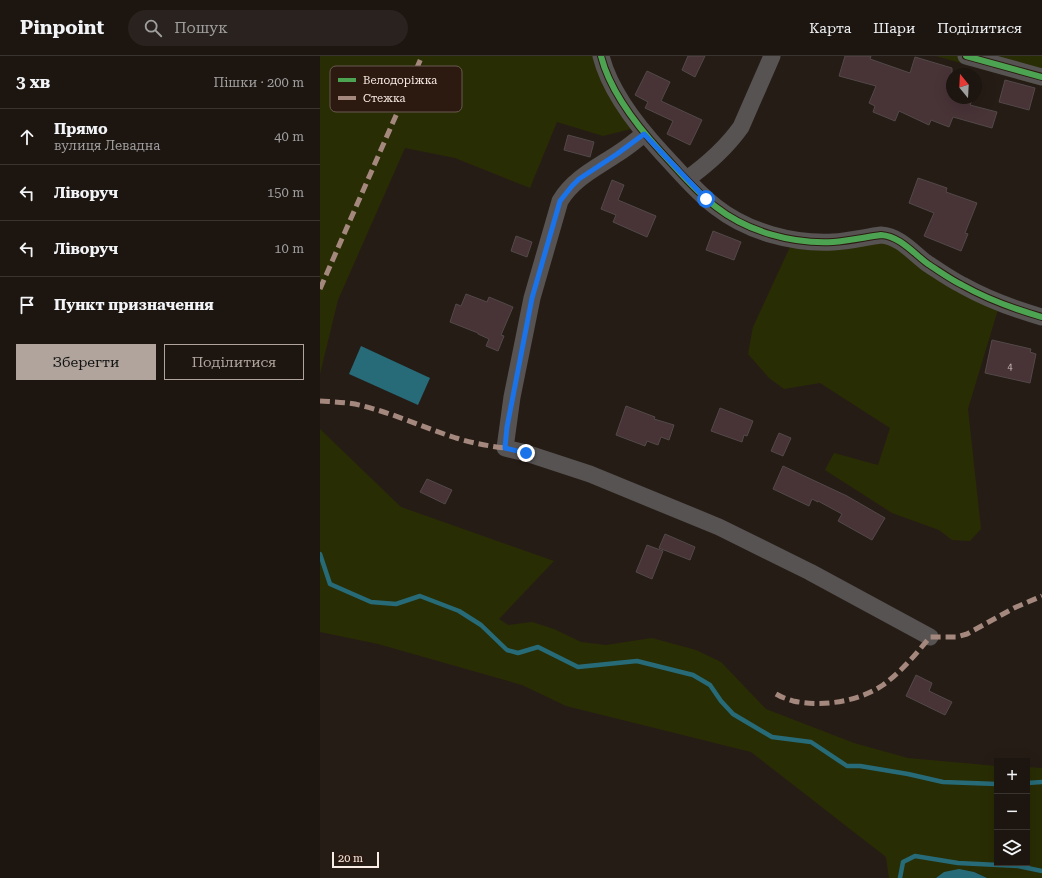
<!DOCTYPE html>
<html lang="uk">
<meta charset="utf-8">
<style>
:root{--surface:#1c1510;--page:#29221e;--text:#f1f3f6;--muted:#a09f9f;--line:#3a3430;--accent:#b0a49d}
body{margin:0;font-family:"Roboto Serif",serif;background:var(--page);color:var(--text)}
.controls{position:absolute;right:12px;bottom:12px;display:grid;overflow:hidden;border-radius:0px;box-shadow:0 4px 16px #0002}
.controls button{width:36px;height:36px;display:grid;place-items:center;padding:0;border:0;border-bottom:1px solid var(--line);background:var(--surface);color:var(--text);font:20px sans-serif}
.compass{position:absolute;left:626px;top:12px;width:36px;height:36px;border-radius:50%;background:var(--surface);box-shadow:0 4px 16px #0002;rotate:342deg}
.scale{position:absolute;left:12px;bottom:10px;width:47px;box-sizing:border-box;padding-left:4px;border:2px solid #faede6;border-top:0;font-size:11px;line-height:14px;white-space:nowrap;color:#faede6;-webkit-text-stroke:3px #2c1a10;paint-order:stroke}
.stop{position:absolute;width:12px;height:12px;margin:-9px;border:3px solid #1a73e8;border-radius:50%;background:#fff}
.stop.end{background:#1a73e8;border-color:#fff;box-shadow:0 1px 4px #0008}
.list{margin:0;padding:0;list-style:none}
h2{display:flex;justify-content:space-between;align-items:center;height:52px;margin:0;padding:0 16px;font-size:17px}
h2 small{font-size:13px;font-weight:400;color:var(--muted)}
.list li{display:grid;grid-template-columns:26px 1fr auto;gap:12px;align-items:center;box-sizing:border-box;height:56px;padding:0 16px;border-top:1px solid var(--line)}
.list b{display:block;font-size:15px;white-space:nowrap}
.list p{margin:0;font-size:13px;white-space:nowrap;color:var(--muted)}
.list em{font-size:13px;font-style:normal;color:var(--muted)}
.actions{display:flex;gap:8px;padding:12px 16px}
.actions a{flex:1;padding:9px 0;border:1px solid var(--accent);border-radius:0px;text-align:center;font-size:14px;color:var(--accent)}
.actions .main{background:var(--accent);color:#111}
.icon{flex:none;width:22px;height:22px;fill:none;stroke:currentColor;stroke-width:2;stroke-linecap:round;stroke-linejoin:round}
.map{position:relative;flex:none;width:722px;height:822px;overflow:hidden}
header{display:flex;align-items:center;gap:24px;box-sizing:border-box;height:56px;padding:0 20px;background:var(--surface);border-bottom:1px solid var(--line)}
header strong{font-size:19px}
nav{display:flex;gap:22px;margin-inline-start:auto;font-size:14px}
.search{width:280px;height:36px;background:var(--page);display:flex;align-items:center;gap:10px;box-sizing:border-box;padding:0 14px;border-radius:22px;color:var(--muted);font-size:15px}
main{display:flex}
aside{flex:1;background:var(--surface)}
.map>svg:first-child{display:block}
.green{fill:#292d04}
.water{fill:#276b79}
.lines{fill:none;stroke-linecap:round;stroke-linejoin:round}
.stream{stroke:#276b79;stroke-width:4.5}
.building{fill:#483337;stroke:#524948}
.minor{stroke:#575353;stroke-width:17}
.quiet{stroke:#a5887d;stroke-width:5;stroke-dasharray:10 5;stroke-linecap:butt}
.cycleway-casing{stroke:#2c1a10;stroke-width:8}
.cycleway{stroke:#4ca352;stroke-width:6}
.route{stroke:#1a73e8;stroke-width:5}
.labels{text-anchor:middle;stroke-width:3;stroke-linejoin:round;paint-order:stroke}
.number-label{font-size:9px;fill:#cebeba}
.key{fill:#2c1a10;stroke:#6a5950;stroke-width:1}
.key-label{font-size:11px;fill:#faede6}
</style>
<header>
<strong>Pinpoint</strong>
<div class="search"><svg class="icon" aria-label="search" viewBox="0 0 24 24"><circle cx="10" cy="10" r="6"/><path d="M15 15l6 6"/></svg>Пошук</div>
<nav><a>Карта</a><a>Шари</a><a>Поділитися</a></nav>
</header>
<main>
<aside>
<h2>3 хв<small>Пішки · 200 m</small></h2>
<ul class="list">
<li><svg class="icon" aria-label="ahead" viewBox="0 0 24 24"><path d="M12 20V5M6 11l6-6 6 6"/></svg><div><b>Прямо</b><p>вулиця Левадна</p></div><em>40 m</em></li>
<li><svg class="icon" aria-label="left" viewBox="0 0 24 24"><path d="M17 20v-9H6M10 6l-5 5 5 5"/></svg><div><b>Ліворуч</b></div><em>150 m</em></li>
<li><svg class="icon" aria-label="left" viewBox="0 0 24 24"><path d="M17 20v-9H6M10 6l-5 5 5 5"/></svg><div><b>Ліворуч</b></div><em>10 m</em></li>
<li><svg class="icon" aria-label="arrive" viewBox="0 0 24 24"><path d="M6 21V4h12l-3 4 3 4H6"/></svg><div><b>Пункт призначення</b></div></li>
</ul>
<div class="actions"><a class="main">Зберегти</a><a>Поділитися</a></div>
</aside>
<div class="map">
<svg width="722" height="822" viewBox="0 0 722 822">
<rect width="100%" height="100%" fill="#261c16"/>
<!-- green -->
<g class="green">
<path d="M0,0H285L323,70L283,80L237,66L210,132L135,102L85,92L18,244L0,318Z"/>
<path d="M616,0H722V30Z"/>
<path d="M543,181L575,187L679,250L648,353L661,473L650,485L632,484L619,474L572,457L505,414L514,397L558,409L570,372L500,327L464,333L449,322L428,298L433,271L470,191Z"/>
<path d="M0,373L81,451L234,505L179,563L188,569L212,566L234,573L261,586L286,589L332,582L376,594L401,606L446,653L534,687L588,702L677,710V807H707V711L722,712V822H667L654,816L629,815L616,822H569L566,801L431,696L246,650L202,629L58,588L0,576Z"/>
</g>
<!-- water -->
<g class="water">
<path d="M41,290L110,322L98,349L29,318Z"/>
<path d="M639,813L654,816L667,822H616L624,816Z"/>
</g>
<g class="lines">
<!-- stream -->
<g class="stream">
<path d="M0,498L10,528L51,546L76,548L100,540L139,555L161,569L187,594L198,597L218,591L258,611L317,605L373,619L390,629L401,645L413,658L452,681L491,686L527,710H540L588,718L623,726L677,728"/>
<path d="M707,727L722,726"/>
<path d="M580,822L583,806L595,800L638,807L698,810L722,815"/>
</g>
</g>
<!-- building -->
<g class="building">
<path d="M368,0H385L375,21L362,14Z"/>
<path d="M525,0H551L550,3L590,17L595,1L632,12V42H653L650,49L677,56L672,72L633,61L629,71L611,64L609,69L579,55L575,65L553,56L555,50L549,47L556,30L519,20Z"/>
<path d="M327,15L350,26L341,45L382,64L370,89L347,78L353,65L325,52L328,46L315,39Z"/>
<path d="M685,24L715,32L709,54L679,46Z"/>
<path d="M248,79L274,86L270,101L244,94Z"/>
<path d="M598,122L627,132L626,136L657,147L645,177L648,178L641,195L604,180L614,157L589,147Z"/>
<path d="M292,124L304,129L298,144L336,160L327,181L293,166L296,159L281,153Z"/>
<path d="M393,175L421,186L414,204L386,194Z"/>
<path d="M196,180L212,186L207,201L191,195Z"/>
<path d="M146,238L167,246L169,241L193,251L181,279L184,280L178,295L166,290L169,283L158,278V277L130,266L136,248L141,250Z"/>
<path d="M672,284L711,293L710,296L716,298L710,327L665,317Z"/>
<path d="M306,350L335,361L334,363L354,369L349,384L341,381L338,389L327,385L325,390L296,379Z"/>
<path d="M400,352L433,365L427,380L424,379L422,386L391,375Z"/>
<path d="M459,377L471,382L463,400L451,395Z"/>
<path d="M463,410L527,440L565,462L552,484L518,465L522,458L498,445V446L492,443L489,450L453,433Z"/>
<path d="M107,423L132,434L125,448L100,436Z"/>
<path d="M345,478L375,491L370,504L339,492Z"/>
<path d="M327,489L343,495L332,523L316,516Z"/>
<path d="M596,619L612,627L609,635L632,646L625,659L586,640Z"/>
</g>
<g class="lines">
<!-- minor -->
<g class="minor">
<path d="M281,0C290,36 318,71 342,97C359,115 376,136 396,151C428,176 473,188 513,186C529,185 546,181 561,179C580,180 594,198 608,208C619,215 630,223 642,229C667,243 694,253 722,261"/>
<path d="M646,0L722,21"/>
<path d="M324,78C315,85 307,92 297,98C276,112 253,123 240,145L212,242L192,341L185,392L206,397L270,418L399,471L490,516L610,581"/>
<path d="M367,123C388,108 406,92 421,71L452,0"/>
</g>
<!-- quiet -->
<g class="quiet">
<path d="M0,233L102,0"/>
<path d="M0,345C14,346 29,346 43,350C75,358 105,372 136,382C152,387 168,390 185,392"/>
<path d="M456,638C461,641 467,643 473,645C502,651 538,646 563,629C581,616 596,598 610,581H637L647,578L694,552L722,540"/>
</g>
<!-- cycleway casing -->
<g class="cycleway-casing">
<g id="cycleway">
<path d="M281,0C290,36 318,71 342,97C359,115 376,136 396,151C428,176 473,188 513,186C529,185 546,181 561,179C580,180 594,198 608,208C619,215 630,223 642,229C667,243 694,253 722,261"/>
<path d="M646,0L722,21"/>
</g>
</g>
<!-- cycleway -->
<use href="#cycleway" class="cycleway"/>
</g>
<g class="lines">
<!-- route -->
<path class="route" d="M206,397L185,392L187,371L212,242L240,145L252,130L259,123L297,98L324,78L386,143"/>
</g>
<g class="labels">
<!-- number labels -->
<g class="number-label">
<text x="690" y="314">4</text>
</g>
</g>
<!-- legend -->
<rect x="10" y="10" width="132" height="46" rx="6" class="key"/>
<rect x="18" y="22" width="18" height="4" fill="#4ca352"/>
<rect x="18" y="40" width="18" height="4" fill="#a5887d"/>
<g class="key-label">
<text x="43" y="28">Велодоріжка</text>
<text x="43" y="46">Стежка</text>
</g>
</svg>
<div class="controls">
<button>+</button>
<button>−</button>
<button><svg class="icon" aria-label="layers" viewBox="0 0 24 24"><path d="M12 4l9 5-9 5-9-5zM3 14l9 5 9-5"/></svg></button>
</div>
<svg class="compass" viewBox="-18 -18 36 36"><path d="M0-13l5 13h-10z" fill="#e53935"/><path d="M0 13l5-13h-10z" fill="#a09f9f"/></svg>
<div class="scale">20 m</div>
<div class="stop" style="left:386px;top:143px"></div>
<div class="stop end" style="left:206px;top:397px"></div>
</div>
</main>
